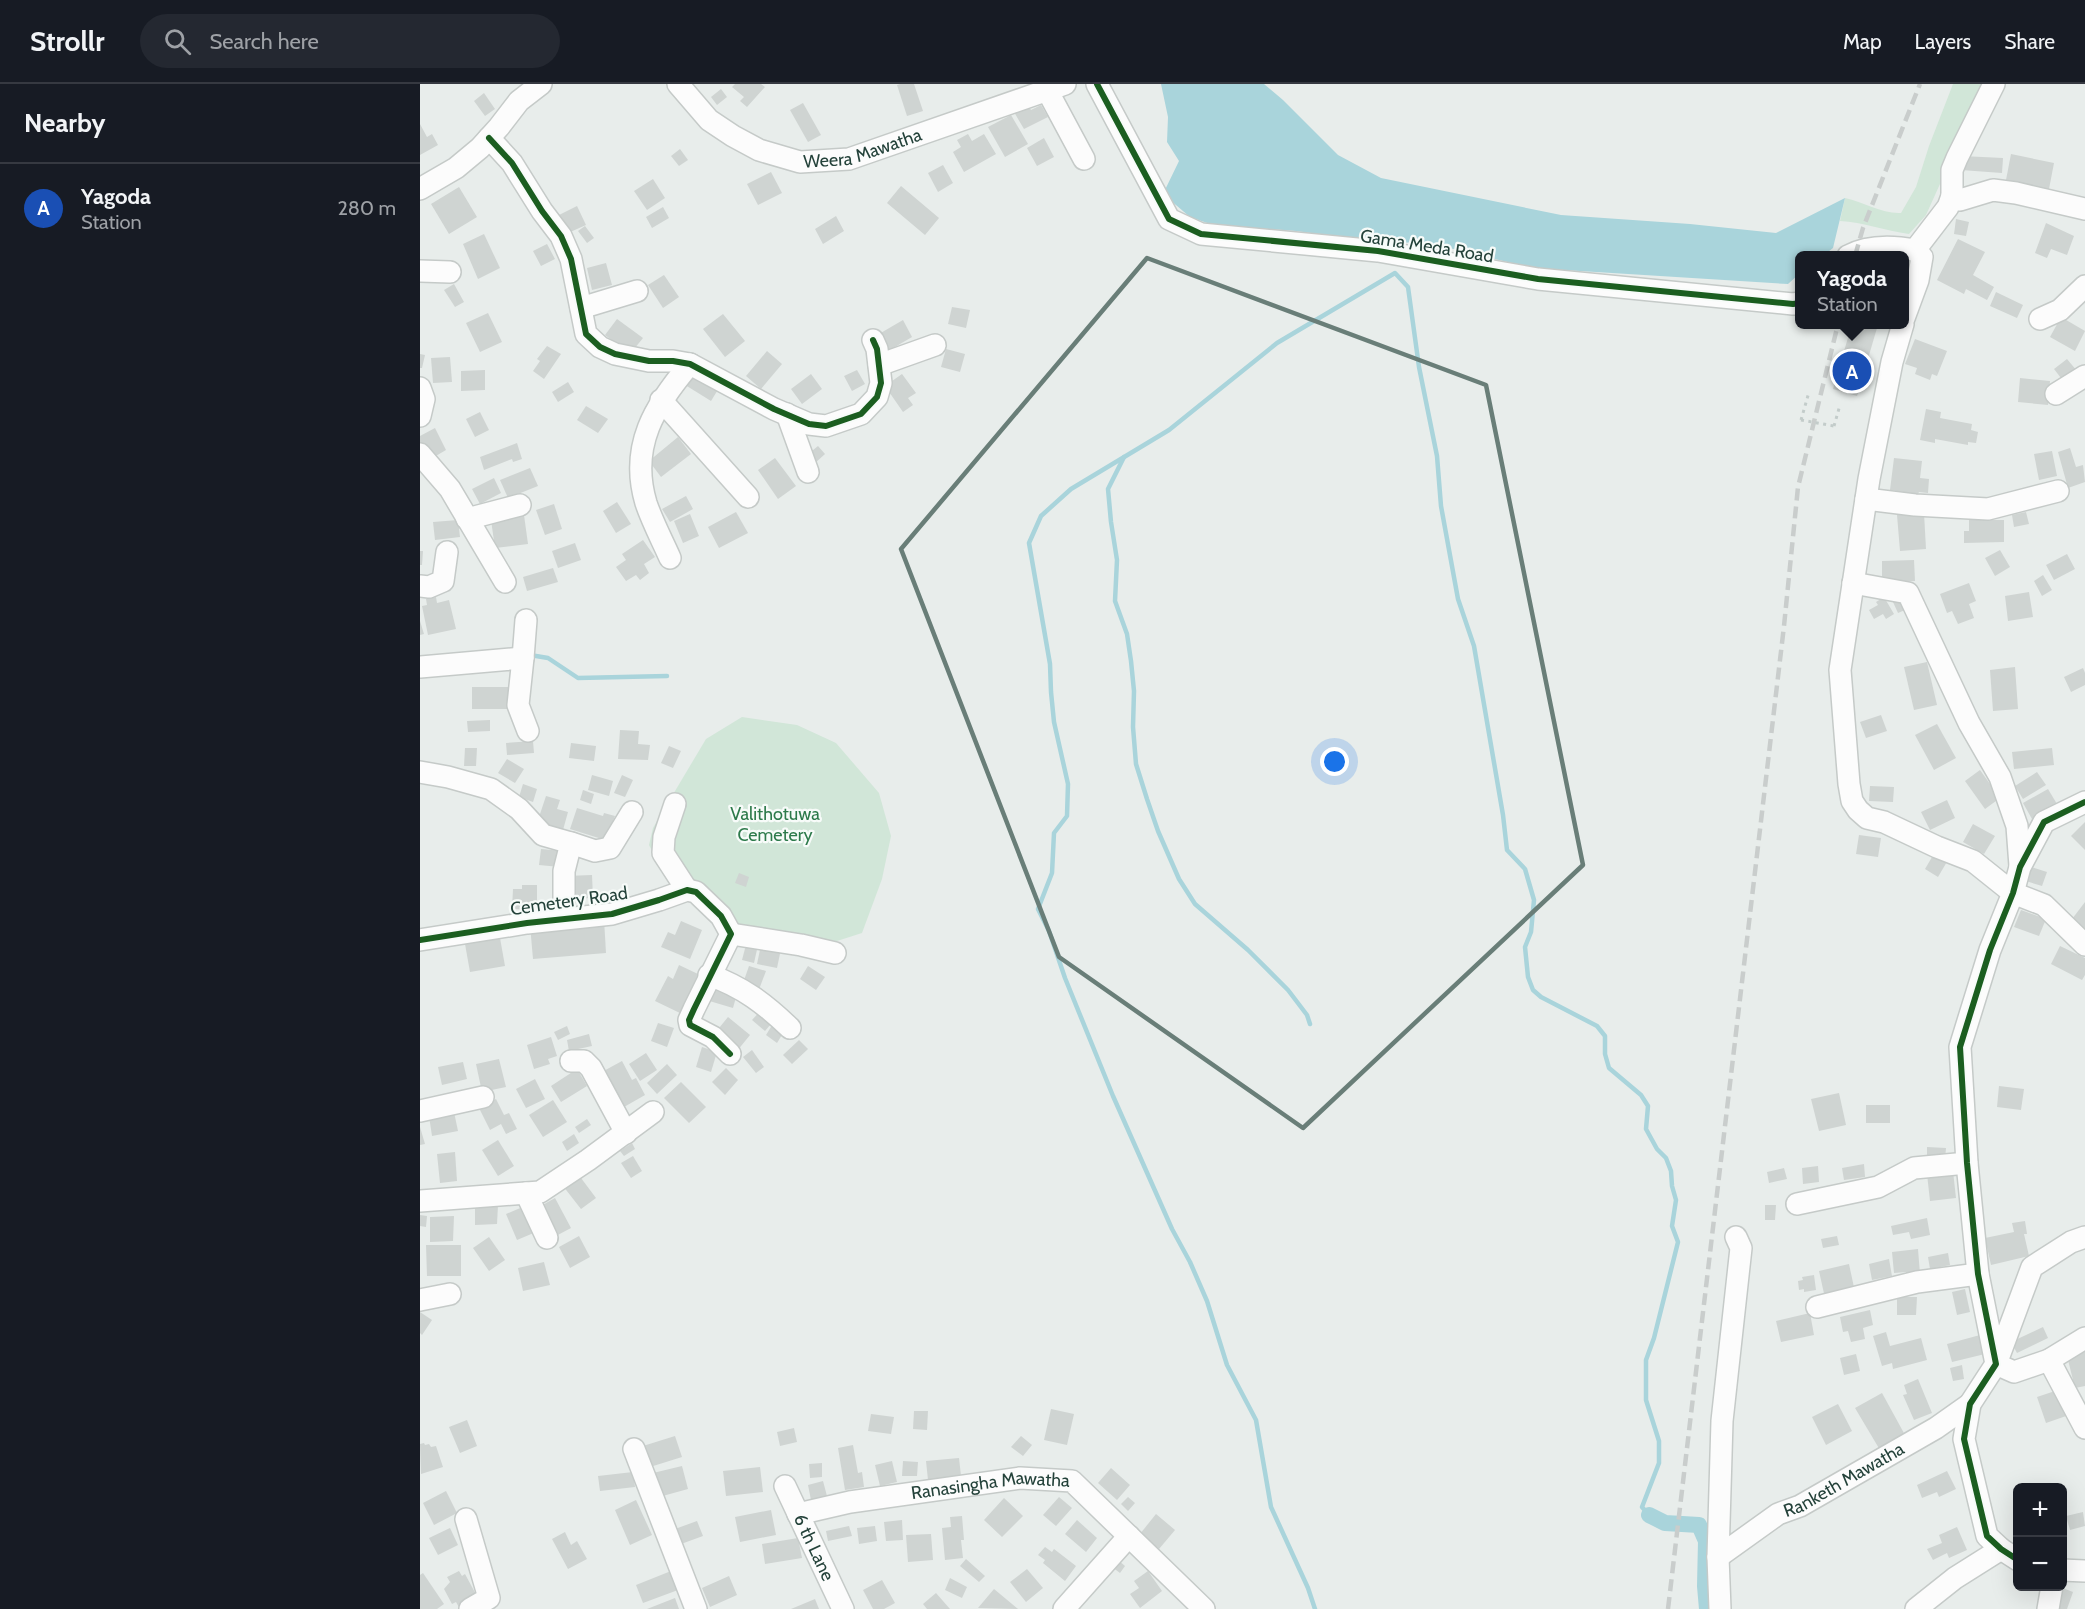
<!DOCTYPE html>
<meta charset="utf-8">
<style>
:root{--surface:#171b24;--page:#242831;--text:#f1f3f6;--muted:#9ea1a6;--line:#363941;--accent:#b45309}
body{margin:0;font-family:Cabin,sans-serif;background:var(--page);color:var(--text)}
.controls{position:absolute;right:18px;bottom:18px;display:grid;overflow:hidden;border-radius:9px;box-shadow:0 6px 24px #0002}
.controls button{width:54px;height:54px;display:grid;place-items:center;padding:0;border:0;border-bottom:2px solid var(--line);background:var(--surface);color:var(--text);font:30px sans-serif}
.you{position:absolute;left:915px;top:678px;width:21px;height:21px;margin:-15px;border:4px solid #fff;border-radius:50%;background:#1a73e8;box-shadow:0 0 0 9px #1a73e833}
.badge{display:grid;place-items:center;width:39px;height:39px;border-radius:50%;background:var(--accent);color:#fff;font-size:20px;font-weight:700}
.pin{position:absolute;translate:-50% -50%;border:3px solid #fff;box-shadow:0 2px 6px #0006}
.popup{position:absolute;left:1375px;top:167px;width:114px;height:78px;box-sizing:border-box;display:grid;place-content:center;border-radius:9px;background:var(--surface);filter:drop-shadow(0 2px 4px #0005);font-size:20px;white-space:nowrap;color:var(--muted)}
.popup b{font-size:22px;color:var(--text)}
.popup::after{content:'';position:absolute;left:50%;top:100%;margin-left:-12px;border:12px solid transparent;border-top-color:var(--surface)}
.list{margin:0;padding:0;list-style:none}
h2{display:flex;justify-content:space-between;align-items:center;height:78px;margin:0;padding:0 24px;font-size:26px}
h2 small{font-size:20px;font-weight:400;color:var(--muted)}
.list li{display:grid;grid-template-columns:39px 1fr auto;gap:18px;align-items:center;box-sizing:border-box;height:90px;padding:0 24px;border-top:2px solid var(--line)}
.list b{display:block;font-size:22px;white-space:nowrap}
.list p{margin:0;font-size:20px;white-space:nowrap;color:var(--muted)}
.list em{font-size:20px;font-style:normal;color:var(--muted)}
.icon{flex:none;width:33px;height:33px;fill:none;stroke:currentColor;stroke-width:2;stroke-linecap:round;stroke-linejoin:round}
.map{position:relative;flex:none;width:1665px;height:1525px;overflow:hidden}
header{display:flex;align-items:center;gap:36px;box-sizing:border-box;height:84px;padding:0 30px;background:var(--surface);border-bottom:2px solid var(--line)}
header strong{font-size:28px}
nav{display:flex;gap:33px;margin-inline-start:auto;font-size:21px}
.search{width:420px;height:54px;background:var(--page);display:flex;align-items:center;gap:15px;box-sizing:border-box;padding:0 21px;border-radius:33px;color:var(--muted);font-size:22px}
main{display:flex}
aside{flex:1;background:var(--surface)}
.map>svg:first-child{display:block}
.green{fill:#d1e6d8}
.water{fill:#a9d4db}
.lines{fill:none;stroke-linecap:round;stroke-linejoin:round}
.stream{stroke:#a9d4db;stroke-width:4.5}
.canal{stroke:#a9d4db;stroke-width:16}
.building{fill:#cfd4d2}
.minor-casing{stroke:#c5cac8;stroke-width:24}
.path{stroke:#c3ccca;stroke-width:3;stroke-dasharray:3 4.5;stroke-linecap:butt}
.minor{stroke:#fcfcfc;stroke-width:21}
.rail{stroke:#c9cdcc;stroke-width:4.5;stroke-dasharray:12 6;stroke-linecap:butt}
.path-bridge{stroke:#c3ccca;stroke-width:3;stroke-dasharray:3 4.5;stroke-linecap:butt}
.cycleway-casing{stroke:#f7fbf9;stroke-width:10}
.cycleway{stroke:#1b5e20;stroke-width:6}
.marked{fill:none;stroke:#697e78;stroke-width:4.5;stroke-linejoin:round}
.labels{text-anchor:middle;stroke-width:4.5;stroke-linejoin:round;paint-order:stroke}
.street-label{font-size:18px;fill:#24423a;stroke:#f7fbf9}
.park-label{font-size:18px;fill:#2d7a4b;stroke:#f7fbf9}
</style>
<header>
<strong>Strollr</strong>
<div class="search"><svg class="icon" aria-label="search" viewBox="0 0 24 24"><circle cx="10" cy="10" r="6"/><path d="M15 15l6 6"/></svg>Search here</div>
<nav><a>Map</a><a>Layers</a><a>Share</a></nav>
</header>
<main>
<aside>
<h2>Nearby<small></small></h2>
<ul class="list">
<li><span class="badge" style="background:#1a4fb4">A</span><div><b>Yagoda</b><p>Station</p></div><em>280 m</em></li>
</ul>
</aside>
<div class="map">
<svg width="1665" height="1525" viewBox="0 0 1665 1525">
<rect width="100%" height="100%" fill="#e8edeb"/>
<!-- green -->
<g class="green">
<path d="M1533,0H1565L1506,131L1489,150C1465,147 1443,138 1420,137L1425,114C1444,118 1462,130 1481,129L1496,103L1509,62Z"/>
<path d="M322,633L377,641L416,659L459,709L471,752L462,795L442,849L417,857L357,855L319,848L239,780L229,761L233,744L286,655Z"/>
</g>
<!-- water -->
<path class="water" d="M741,0H844L863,16L918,71L961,94L1141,131L1270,140L1356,149L1425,114L1413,164L1404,171L1380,172L1379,190L1368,200L1112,184L1013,160L941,156L876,147L793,141L770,133L743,110L759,77L747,58L748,33Z"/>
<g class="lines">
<!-- stream -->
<g class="stream">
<path d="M704,373L688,405L691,438L697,476L695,517L707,550L711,577L714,607L713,643L716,680L727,715L738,747L759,795L775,820L828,866L868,906L887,931L890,940"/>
<path d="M110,571L128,574L158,594L247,592"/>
<path d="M895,1525L888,1504L851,1423L836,1336L807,1281L787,1217L770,1178L752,1145L693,1012L645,894L629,847L618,825L632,789L634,749L647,732L648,700L634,638L631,608L630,580L609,459L621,432L651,405L749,346L857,259L975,189L988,203L999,283L1017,372L1021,422L1038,515L1054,562L1083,731L1087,766L1105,785L1114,816L1111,848L1105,863L1108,893L1113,906L1121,913L1177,942L1185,952V970L1189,984L1221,1011L1228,1022L1226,1045L1237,1065L1246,1074L1251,1087L1252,1102L1256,1116L1252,1142L1258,1158L1234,1254L1226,1276V1316L1239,1357V1379L1222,1423L1229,1431"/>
</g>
<!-- canal -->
<path class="canal" d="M1229,1431L1245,1439L1279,1441L1286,1457L1285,1502L1287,1525"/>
</g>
<!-- building -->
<g class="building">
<path d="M315,0H341L345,3L327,23L320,17L324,13L312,3Z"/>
<path d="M480,0H494L503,27L487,32L477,1Z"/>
<path d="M301,5L307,13L297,21L291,13Z"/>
<path d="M64,9L75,25L65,32L54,17Z"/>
<path d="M383,19L401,51L388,58L370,26Z"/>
<path d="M607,20L611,26L621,21L628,33L604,45L594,28Z"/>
<path d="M591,31L608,60L585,73L568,43Z"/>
<path d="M0,40L7,53L12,50L18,61L0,71Z"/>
<path d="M548,50L552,57L564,50L576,70L544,88L533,68L541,63L537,56Z"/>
<path d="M624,54L634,73L617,82L607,64Z"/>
<path d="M260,65L268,76L259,82L251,72Z"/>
<path d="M1591,70L1634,79L1629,105L1586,96Z"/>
<path d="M1542,72L1583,74L1582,89L1541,86Z"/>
<path d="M523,81L533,99L518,108L508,89Z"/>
<path d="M351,88L362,109L338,121L327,100Z"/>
<path d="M233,95L245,114L227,126L214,107Z"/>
<path d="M481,102L519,134L505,151L467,119Z"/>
<path d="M39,103L57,133L29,150L11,120Z"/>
<path d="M157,122L166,141L148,149L139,131Z"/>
<path d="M243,123L249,134L232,144L226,133Z"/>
<path d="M416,132L424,147L403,160L395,145Z"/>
<path d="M1536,135L1549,138L1546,152L1534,150Z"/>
<path d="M1626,139L1654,152L1647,171L1631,165L1627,174L1615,169Z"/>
<path d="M165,142L174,154L167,159L158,147Z"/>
<path d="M64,150L80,184L58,195L43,160Z"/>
<path d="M1538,155L1565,168L1553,191L1574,203L1567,216L1546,205L1544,210L1517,196Z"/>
<path d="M127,160L135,175L121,182L113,167Z"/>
<path d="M186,179L192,201L172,206L167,184Z"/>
<path d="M244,191L259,213L243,224L228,201Z"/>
<path d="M34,200L44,218L35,223L24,206Z"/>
<path d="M1576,208L1603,221L1597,234L1570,222Z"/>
<path d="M532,223L550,226L546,244L528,240Z"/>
<path d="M68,229L82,258L60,268L46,239Z"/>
<path d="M303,230L325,257L305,273L283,245Z"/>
<path d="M1641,233L1665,247L1655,267L1630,253Z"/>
<path d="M197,235L223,254L210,270L185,251Z"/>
<path d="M483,236L492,253L468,267L459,250Z"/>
<path d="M1432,240H1445L1457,244L1437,312L1413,305Z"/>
<path d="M1495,255L1527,267L1517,292L1512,290L1510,296L1495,290L1497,284L1485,280Z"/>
<path d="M127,262L141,270L124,295L113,287L120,277L117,275Z"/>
<path d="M526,265L545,270L540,288L521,283Z"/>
<path d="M347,267L362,280L341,305L326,292Z"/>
<path d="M0,270L5,271L2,284H0Z"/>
<path d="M30,273L32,298L13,299L11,274Z"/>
<path d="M1647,275L1657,287L1644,298L1634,285Z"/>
<path d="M65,286V306L41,307V287Z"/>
<path d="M270,286L299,304L291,317L262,299Z"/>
<path d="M437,286L445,300L432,307L424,292Z"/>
<path d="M391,290L402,305L382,320L371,305Z"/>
<path d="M482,290L496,309L488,314L493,321L483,328L465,302Z"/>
<path d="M1600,294L1630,297L1628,321L1598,318Z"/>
<path d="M148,298L154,308L138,318L132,308Z"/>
<path d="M166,322L188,335L178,349L157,336Z"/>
<path d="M1506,325L1521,328L1520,334L1552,340L1551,346L1558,348L1556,359L1548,358V361L1515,355V359L1500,356Z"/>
<path d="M60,328L69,346L55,353L46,335Z"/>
<path d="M15,344L26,366L9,376L0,360V352Z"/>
<path d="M258,353L271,370L241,393L229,377Z"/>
<path d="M97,359L102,375L93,378L92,375L64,386L60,373Z"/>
<path d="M398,362L405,370L394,380L387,371Z"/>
<path d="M1650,364L1656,383L1663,381L1665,398L1648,404L1638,368Z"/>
<path d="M1632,367L1637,392L1619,396L1614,370Z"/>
<path d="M355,374L376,402L358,415L338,386Z"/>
<path d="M1474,374L1502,377L1500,394L1509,395L1508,409L1499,408L1498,410L1470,406Z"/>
<path d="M110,384L118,402L88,414L80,396Z"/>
<path d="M74,394L81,409L60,420L52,405Z"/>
<path d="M266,412L273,425L250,438L242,425Z"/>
<path d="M197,418L211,440L196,449L183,427Z"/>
<path d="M134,420L142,445L125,451L116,426Z"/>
<path d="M316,428L328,449L299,464L288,443Z"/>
<path d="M1606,428L1609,440L1594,443L1592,431Z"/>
<path d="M1504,429L1506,465L1480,467L1477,431Z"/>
<path d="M270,430L279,452L263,459L254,437Z"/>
<path d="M104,431L108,460L75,464L71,436Z"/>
<path d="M38,436L40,453L15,456L13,438Z"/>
<path d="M1549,436H1584V458L1544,459V447H1549Z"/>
<path d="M223,456L235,473L224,480L229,489L220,496L216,491L206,497L196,483L206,476L202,470Z"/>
<path d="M155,459L161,476L138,484L132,467Z"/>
<path d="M1580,466L1590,483L1575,492L1565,474Z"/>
<path d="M0,467H3L2,481H0Z"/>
<path d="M1647,470L1655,485L1634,496L1626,481Z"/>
<path d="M1494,476L1495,497L1462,498V477Z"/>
<path d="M133,484L138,498L107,507L103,493Z"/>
<path d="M1623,491L1632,506L1622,512L1614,497Z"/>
<path d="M1549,499L1556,517L1549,520L1554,534L1538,540L1532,527L1527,529L1520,510Z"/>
<path d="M1609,508L1613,533L1588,537L1585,512Z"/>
<path d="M16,513L17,519L29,516L36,545L8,551L2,522L7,521L6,515Z"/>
<path d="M1464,513L1474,530L1466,535L1463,530L1454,535L1449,526L1458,521L1456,518Z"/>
<path d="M1480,515L1485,526L1478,529L1473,518Z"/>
<path d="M0,537L4,550L0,551Z"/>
<path d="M1507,578L1517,621L1494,626L1484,583Z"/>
<path d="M1595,583L1598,625L1573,627L1570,586Z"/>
<path d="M1663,584L1665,589V601L1651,608L1644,593Z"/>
<rect x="52" y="603" width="36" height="22"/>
<path d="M1461,631L1467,647L1446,654L1440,638Z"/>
<path d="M70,636V647L48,648L47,637Z"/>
<path d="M1517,640L1536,674L1514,686L1495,651Z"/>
<path d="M200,646L219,647L218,660L230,661L228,676L198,675Z"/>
<path d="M113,657L114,669L87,671L86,659Z"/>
<path d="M151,659L176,662L174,677L149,674Z"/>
<path d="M249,662L261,667L253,684L241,679Z"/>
<path d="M45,664H57L56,682H44Z"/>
<path d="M1632,664L1634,681L1594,685L1592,668Z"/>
<path d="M87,675L104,685L95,699L78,689Z"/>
<path d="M1560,686L1580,714L1565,725L1545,697Z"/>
<path d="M1617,688L1626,701L1603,715L1595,702Z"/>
<path d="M172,691L193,697L189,712L168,706Z"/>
<path d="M202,691L213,696L205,713L194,709Z"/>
<path d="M103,700L117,705L113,718L99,713Z"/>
<path d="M1450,702L1474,703L1473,718L1449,717Z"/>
<path d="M1628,705L1637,720L1612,735L1603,719Z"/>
<path d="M163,706L174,710L171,720L160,716Z"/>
<path d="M126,712L140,716L137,725L148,728L143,746L117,739Z"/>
<path d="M1527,716L1535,734L1510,746L1501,728Z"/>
<path d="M157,724L183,732L184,729L195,732L185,756L150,745Z"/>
<path d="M1665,738V766L1651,752Z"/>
<path d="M1553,740L1575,752L1564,770L1543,758Z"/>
<path d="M1439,751L1461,754L1458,773L1436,770Z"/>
<path d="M121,765L142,767L140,783L119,781Z"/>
<path d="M1515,768L1528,776L1518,793L1505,785Z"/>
<path d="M1611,783L1627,788L1622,802L1606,797Z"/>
<path d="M319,789L329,793L326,803L315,799Z"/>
<path d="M172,791L173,814L147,815L146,792Z"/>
<path d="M102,801H117V826L92,825L93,805H102Z"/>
<path d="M1665,818V851L1649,839Z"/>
<path d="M1601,826L1626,835L1619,852L1594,843Z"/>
<path d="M184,835L186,869L113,875L110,841Z"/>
<path d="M261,837L282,846L270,875L241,863L248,848L255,851Z"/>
<path d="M80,854L85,882L50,888L45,860Z"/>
<path d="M327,857L338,861L334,879L322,876Z"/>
<path d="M341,861L361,865L357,884L337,880Z"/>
<path d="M1640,862L1665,874V891L1662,896L1631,880Z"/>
<path d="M259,881L278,890L272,904L274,905L262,930L235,917L248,892L253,895Z"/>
<path d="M329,882L346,887L338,908L322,902Z"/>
<path d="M388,882L405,893L396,906L380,895Z"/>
<path d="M292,898L318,906L313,924L286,916Z"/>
<path d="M344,923L356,934L345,947L332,936Z"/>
<path d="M308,933L330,951L317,967L295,949Z"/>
<path d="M354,938L365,946L357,959L346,951Z"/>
<path d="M238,939L254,944L247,963L231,957Z"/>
<path d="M147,942L150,950L138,956L134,948Z"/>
<path d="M169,950L172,962L149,967L147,956Z"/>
<path d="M131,953L137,972L128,975L130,980L114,985L107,961Z"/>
<path d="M379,956L388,965L372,980L363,971Z"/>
<path d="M282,963L297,968L291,988L276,983Z"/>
<path d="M332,966L344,983L336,989L323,973Z"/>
<path d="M226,969L237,986L220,997L209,980Z"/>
<path d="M79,975L86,1003L62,1008L56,980Z"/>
<path d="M202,977L212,996L216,994L225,1011L197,1027L180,989Z"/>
<path d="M43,978L47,995L22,1001L18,983Z"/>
<path d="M247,980L257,991L237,1010L227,999Z"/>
<path d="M306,984L318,996L305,1011L292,998Z"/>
<path d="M157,985L167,1002L141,1018L131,1002Z"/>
<path d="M115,995L125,1015L106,1024L96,1005Z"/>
<path d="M261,998L286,1023L269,1039L244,1014Z"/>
<path d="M1579,1002L1604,1005L1601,1026L1577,1023Z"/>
<path d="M1419,1009L1426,1041L1399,1047L1391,1015Z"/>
<path d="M76,1015L84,1031L89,1029L97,1045L86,1050L81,1040L70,1046L59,1024Z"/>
<path d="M133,1016L147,1038L123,1053L109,1031Z"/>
<rect x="1446" y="1021" width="24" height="18"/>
<path d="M34,1028L38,1047L12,1052L9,1032Z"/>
<path d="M167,1035L171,1041L159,1049L155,1043Z"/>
<path d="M0,1043L5,1060L0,1061Z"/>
<path d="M154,1050L159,1059L147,1067L142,1058Z"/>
<path d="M78,1056L94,1082L78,1092L62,1066Z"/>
<path d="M212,1059L215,1065L204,1072L200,1067Z"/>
<path d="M1507,1063L1526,1064L1525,1075L1507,1073Z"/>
<path d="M35,1068L37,1097L20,1099L17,1070Z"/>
<path d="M213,1072L222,1087L211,1094L201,1079Z"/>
<path d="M1444,1080L1445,1093L1424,1096L1422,1084Z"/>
<path d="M1398,1082L1399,1098L1383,1100L1382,1084Z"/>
<path d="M1364,1084L1367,1095L1349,1099L1347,1088Z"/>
<path d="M1533,1087L1536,1114L1510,1117L1507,1090Z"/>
<path d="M158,1090L176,1114L161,1125L143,1102Z"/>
<path d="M135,1114L151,1144L134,1153L119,1123Z"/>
<path d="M78,1121L77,1140L55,1141V1122Z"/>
<path d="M1345,1121H1356L1355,1136H1345Z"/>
<path d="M105,1122L116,1148L97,1156L86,1130Z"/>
<path d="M0,1131L7,1132L6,1143L0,1142Z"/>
<path d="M34,1132L33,1157L10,1158V1133Z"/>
<path d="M1507,1134L1510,1151L1491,1155L1489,1148L1473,1151L1471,1142Z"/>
<path d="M1605,1137L1607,1150H1604L1609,1172L1571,1181L1565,1154L1594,1148L1592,1139Z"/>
<path d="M159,1152L170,1173L150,1184L139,1163Z"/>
<path d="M1417,1152L1419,1161L1403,1164L1401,1155Z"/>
<path d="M69,1153L85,1176L69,1187L53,1164Z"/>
<path d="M6,1161H41V1192H7Z"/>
<path d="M1498,1165L1500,1190L1486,1191V1188L1474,1189L1472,1168Z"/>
<path d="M1528,1169L1530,1181L1510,1185L1508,1173Z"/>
<path d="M1469,1175L1472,1192L1452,1196L1449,1180Z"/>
<path d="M124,1178L130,1201L103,1207L98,1184Z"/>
<path d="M1429,1180L1435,1208L1405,1214L1399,1187Z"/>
<path d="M1394,1191L1396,1206L1384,1208V1205L1379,1206L1378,1197L1383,1196L1382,1193Z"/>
<path d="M1545,1205L1550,1228L1537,1231L1532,1208Z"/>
<path d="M1477,1213H1497L1496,1231H1477Z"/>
<path d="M1450,1226L1453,1241L1443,1244L1445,1255L1431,1258L1428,1247L1423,1248L1420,1233Z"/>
<path d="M0,1228L12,1236L2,1251L0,1249Z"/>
<path d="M1390,1229L1394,1251L1361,1258L1356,1237Z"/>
<path d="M1623,1243L1628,1254L1597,1269L1591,1258Z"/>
<path d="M1466,1248L1470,1262L1501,1254L1507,1276L1473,1285L1472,1279L1462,1282L1453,1252Z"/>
<path d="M1560,1251L1565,1270L1532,1278L1527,1260Z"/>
<path d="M1665,1267V1302L1655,1304L1647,1272Z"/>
<path d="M1436,1270L1440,1287L1424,1291L1420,1274Z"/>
<path d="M1542,1281L1544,1295L1533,1297L1530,1284Z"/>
<path d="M1498,1295L1512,1329L1494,1336L1483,1311L1487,1310L1484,1301Z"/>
<path d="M1641,1305L1649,1331L1626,1339L1617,1313Z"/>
<path d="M1462,1309L1485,1351L1460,1366L1435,1324Z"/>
<path d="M1418,1320L1432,1347L1406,1361L1392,1333Z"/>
<path d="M631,1325L654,1330L647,1361L624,1356Z"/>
<path d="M494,1327H508L507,1346L493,1345Z"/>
<path d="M451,1330L474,1333L471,1350L448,1347Z"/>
<path d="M47,1336L57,1362L40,1369L29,1343Z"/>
<path d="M374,1344L377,1358L360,1362L357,1348Z"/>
<path d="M255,1352L262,1373L230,1383L223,1362Z"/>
<path d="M601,1352L612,1361L603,1372L591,1363Z"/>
<path d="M4,1359L5,1361L9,1360L11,1363L16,1362L23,1383L1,1390L0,1360Z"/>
<path d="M433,1361L438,1389L442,1388L444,1403L425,1406L418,1364Z"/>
<path d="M539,1374L541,1392L508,1396L506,1377Z"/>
<path d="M472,1377L477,1398L460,1402L455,1381Z"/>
<path d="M483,1377L498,1378L497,1392H482Z"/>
<path d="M402,1379V1393L390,1394L389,1380Z"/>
<path d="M262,1382L268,1405L239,1413L233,1389Z"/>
<path d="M340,1383L343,1408L306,1412L303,1387Z"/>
<path d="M691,1384L710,1401L697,1416L678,1399Z"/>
<path d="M1527,1387L1536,1405L1519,1413L1517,1408L1502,1414L1497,1401Z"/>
<path d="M213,1388L215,1403L180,1407L178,1392Z"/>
<path d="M403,1397L407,1412L391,1416L388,1401Z"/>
<path d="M26,1407L37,1429L14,1441L3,1419Z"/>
<path d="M639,1413L652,1424L636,1442L623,1431Z"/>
<path d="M708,1413L715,1419L708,1427L701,1420Z"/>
<path d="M584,1414L603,1432L582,1453L564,1436Z"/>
<path d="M216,1416L232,1451L210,1461L195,1426Z"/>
<path d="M351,1426L356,1451L320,1458L315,1433Z"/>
<path d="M1663,1428L1665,1442L1650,1446L1646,1432Z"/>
<path d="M736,1430L755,1446L739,1465L720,1450Z"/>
<path d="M542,1432L544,1456H541L543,1474L525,1476L522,1444L531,1443L530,1433Z"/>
<path d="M482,1436L483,1456L466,1457L464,1438Z"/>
<path d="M657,1436L677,1454L666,1468L645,1450Z"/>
<path d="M277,1437L283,1452L261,1460L255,1445Z"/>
<path d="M429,1442L432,1452L408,1457L406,1447Z"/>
<path d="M455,1442L457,1457L439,1460L437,1444Z"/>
<path d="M1537,1443L1547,1466L1529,1474L1527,1469L1513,1476L1507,1465L1522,1459L1519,1451Z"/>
<path d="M30,1444L38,1461L18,1471L9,1454Z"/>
<path d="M145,1448L151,1461L157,1457L167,1475L148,1485L132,1455Z"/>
<path d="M511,1450L513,1476L488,1478L486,1451Z"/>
<path d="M378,1454L382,1474L345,1480L342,1460Z"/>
<path d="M625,1463L632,1468L634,1465L656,1482L645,1497L623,1479L625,1476L618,1471Z"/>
<path d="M546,1475L565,1492L559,1498L540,1482Z"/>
<path d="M698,1476L705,1482L700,1489L692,1483Z"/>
<path d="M607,1485L623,1504L606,1518L590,1498Z"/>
<path d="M39,1487L42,1492L45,1490L59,1516L40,1525L36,1518L32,1520L24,1505L30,1498L27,1493Z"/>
<path d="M251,1487L258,1506L223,1519L216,1501Z"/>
<path d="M728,1487L742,1507L720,1524L710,1510L719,1504L714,1497Z"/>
<path d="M3,1489L24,1520L17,1525H0V1491Z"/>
<path d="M309,1492L317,1511L290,1523L282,1504Z"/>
<path d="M530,1494L547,1503L542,1514L525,1506Z"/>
<path d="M462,1496L475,1519L464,1525H453L443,1506Z"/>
<path d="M1640,1503L1653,1508L1647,1525H1632Z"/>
<path d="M574,1505L598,1525L558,1524Z"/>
<path d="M516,1509L530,1525H507L503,1520Z"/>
<path d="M255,1514L259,1525H227Z"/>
<path d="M395,1515L399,1525H371Z"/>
</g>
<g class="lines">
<!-- minor casing -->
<g class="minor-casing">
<g id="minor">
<path id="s1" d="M258,0L289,36L313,52L339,66L380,78L429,75L645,0"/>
<path d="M677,0L749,135L781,150L958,167L1118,195L1373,220L1380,219"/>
<path d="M627,6L664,75"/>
<path d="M69,54L92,79L122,127L141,152L151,175L166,250L180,263L195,270L229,277H253L270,280L354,325L389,340L406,342L441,330L457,313L461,299L457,265L453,256"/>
<path d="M0,105L36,84L60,64L79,43L99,17L121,0"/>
<path d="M1532,112V86L1537,74L1574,0"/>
<path d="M1495,166L1528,123L1532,112L1540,116L1573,106L1596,109L1665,125"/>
<path d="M1428,172C1448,161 1473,162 1495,166"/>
<path d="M0,187L30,188"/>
<path d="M161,224L217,207"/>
<path d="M1484,234L1498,196L1502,173L1495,166"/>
<path d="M1620,235L1640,226L1665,202"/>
<path d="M1483,240L1472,278L1449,395L1420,586L1429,700L1432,717L1438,726L1447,734L1464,738L1517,763L1553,777L1593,809L1624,821L1665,861"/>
<path d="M459,281L515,261"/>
<path d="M0,304L4,315L0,332"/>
<path d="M1636,310L1665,292"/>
<path d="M241,316L328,413"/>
<path d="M367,330L388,388"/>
<path d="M0,370L30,405L85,498"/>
<path d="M1446,415L1495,421L1568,425L1638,407"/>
<path d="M47,435L100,421"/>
<path d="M250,474C242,456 232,437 226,419C209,362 235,321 270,280"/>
<path d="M1433,499L1488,509L1549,639L1580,693L1597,742L1600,782"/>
<path d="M0,502L9,503L23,497L27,468"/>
<path d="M103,574L106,536"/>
<path d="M0,583L103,574L98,621L108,647"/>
<path d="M0,688L28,693L71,705L99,725L123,751L151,759L144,787V834"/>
<path d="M255,720L244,753L243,769L267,806"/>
<path d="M151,759L175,767L190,764L212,728"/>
<path d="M311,850L381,861L415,869"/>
<path d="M0,856L107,839L192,830L239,816L267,806L276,808L301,832L311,850L274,925L269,936L270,941L293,953L310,970"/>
<path d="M289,891C323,903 345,920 370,944"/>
<path d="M151,977H164L171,984L206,1049"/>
<path d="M0,1027L63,1013"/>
<path d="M106,1109L127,1154"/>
<path d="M0,1117L120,1108L168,1076L233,1028"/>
<path d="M1377,1120L1458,1103L1494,1084L1547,1079"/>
<path d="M1665,1153L1651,1158L1612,1183L1576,1280L1594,1288L1629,1276L1665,1254"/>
<path d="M0,1216L30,1210"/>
<path d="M1397,1223L1497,1198L1558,1190"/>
<path d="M1629,1276L1665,1344"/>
<path d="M214,1365L276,1525"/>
<path id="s2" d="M365,1402L423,1525"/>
<path id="s3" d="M378,1430L430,1418L600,1394L652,1397L784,1525"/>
<path d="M46,1435L69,1514L50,1525"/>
<path id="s4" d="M1298,1473L1358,1430L1380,1422L1516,1344L1550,1320"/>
<path d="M1598,1476L1581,1465L1567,1452L1544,1355L1550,1320L1576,1280L1558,1190L1547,1079L1540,963L1570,866L1593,809L1600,783L1624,738L1665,718"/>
<path d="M1642,1486L1665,1487"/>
<path d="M644,1525L709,1452"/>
<path d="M1300,1525L1298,1473L1302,1337L1321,1164L1316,1153"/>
<path d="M1496,1525L1535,1494L1581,1465"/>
<path d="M1628,1525L1632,1502"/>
</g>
</g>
<!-- path -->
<g class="path">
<path d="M1381,336L1389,308"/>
<path d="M1414,342L1420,321"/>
</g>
<!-- minor -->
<use href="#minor" class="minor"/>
<!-- rail -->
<g class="rail">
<path d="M1435,172L1443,144L1500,0"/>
<path d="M1248,1525L1364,542L1378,403L1418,240"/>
</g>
<!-- path-bridge -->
<path class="path-bridge" d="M1381,336L1414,342"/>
<!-- cycleway casing -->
<g class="cycleway-casing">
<g id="cycleway">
<path d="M677,0L749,135L781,150L958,167L1118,195L1373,220L1380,219"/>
<path d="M69,54L92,79L122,127L141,152L151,175L166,250L180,263L195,270L229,277H253L270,280L354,325L389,340L406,342L441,330L457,313L461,299L457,265L453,256"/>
<path d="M0,856L107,839L192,830L239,816L267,806L276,808L301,832L311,850L274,925L269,936L270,941L293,953L310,970"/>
<path d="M1598,1476L1581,1465L1567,1452L1544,1355L1550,1320L1576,1280L1558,1190L1547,1079L1540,963L1570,866L1593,809L1600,783L1624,738L1665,718"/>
</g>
</g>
<!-- cycleway -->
<use href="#cycleway" class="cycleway"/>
</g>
<!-- marked area -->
<path class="marked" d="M727,174L1066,301L1163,781L883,1044L639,873L481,465Z"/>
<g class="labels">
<!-- street labels -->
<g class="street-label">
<text dy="6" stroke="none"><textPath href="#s1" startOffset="213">Weera Mawatha</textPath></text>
<text transform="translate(1007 162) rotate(9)" y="6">Gama Meda Road</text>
<text transform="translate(149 817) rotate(-8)" y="6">Cemetery Road</text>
<text dy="6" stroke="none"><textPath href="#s4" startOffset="148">Ranketh Mawatha</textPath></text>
<text dy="6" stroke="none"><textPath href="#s3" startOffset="195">Ranasingha Mawatha</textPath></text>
<text dy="6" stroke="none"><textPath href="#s2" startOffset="68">6 th Lane</textPath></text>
</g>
<!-- park labels -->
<g class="park-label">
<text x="355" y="736">Valithotuwa<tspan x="355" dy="21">Cemetery</tspan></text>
</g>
</g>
</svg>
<div class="controls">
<button>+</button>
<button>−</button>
</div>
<div class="you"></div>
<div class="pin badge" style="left:1432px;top:287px;background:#1a4fb4">A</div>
<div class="popup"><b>Yagoda</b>Station</div>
</div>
</main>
